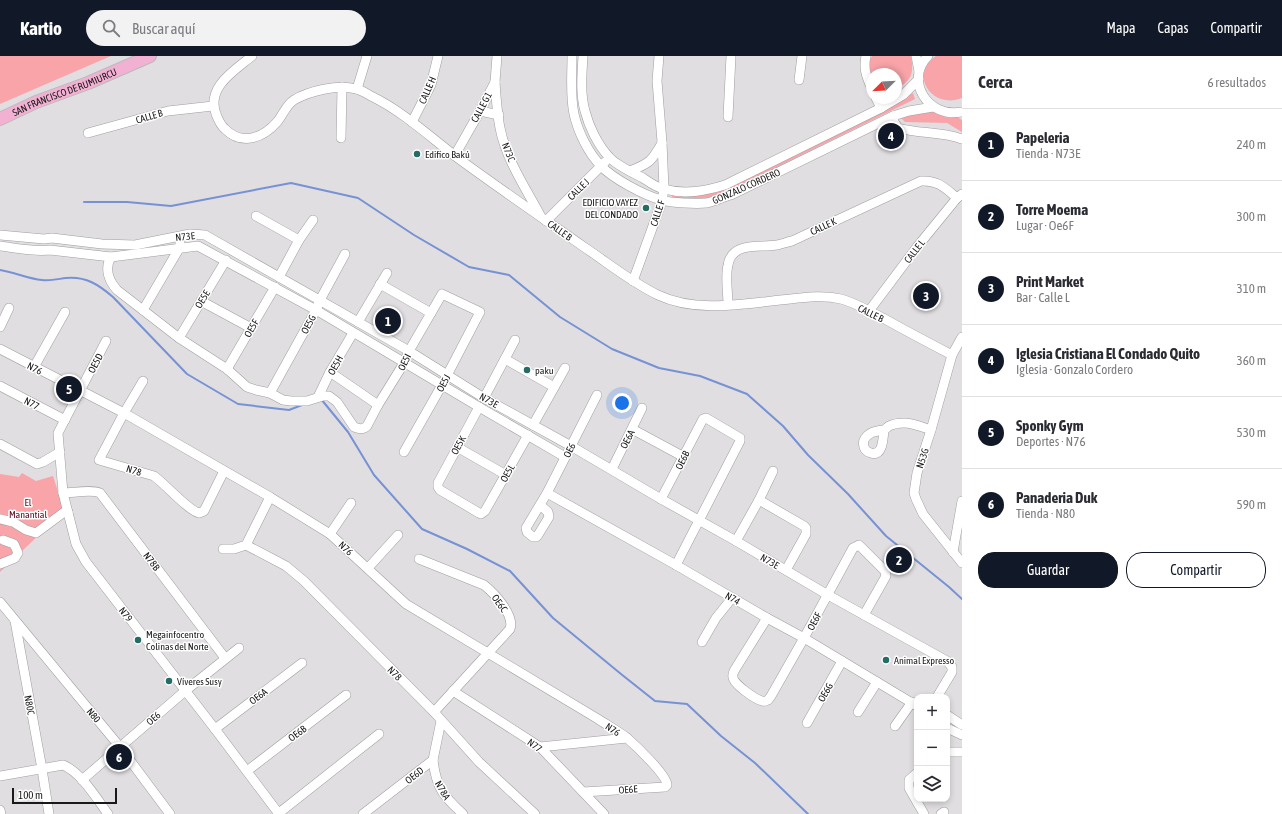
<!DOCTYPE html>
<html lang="es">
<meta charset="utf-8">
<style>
:root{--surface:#fff;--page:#f2f2f3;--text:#2b2b33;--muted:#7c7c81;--line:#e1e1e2;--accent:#111827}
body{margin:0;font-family:"Asap Condensed",sans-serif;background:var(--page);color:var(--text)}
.controls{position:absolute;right:12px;bottom:12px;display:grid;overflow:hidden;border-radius:8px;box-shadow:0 2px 6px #0003}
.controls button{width:36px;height:36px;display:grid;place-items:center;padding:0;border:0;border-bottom:1px solid var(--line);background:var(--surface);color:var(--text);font:20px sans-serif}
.compass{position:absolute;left:866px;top:12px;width:36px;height:36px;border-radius:50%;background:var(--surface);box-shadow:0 2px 6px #0003;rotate:246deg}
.scale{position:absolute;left:12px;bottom:10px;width:105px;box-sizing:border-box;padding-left:4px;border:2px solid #19191a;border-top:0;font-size:11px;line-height:14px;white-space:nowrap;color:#19191a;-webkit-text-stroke:3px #fff;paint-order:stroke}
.you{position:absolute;left:622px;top:347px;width:14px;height:14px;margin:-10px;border:3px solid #fff;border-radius:50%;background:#1a73e8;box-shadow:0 0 0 6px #1a73e833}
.badge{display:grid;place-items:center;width:26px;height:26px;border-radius:50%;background:var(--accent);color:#fff;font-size:13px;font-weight:700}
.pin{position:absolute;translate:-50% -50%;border:2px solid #fff;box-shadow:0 1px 4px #0006}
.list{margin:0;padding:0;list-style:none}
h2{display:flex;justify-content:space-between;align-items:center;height:52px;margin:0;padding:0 16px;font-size:17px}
h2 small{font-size:13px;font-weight:400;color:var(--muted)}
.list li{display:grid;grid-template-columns:26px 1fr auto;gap:12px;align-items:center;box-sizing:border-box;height:72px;padding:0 16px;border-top:1px solid var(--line)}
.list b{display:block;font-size:15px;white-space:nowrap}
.list p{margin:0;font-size:13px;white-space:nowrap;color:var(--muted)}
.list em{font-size:13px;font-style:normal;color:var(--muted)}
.actions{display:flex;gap:8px;padding:12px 16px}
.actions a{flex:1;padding:9px 0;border:1px solid var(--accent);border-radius:16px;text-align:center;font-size:14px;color:var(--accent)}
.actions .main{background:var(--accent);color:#fff}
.icon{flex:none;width:22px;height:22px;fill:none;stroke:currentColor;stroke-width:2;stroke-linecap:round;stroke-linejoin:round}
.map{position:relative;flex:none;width:962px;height:758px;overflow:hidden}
header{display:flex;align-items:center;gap:24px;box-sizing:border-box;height:56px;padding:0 20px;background:var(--accent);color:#fff}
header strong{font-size:19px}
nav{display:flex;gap:22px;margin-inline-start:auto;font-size:14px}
.search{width:280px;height:36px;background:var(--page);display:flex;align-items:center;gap:10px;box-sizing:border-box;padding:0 14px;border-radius:22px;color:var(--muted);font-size:15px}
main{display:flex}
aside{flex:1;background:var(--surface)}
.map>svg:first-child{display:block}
.green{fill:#f9a4a9}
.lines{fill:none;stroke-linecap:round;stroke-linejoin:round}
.stream{stroke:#7692d4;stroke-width:2}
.minor-casing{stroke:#a09ea0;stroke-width:10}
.major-casing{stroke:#bababa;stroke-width:14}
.minor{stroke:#fff;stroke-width:9}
.major{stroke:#f2b0d3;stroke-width:12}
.poi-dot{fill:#256d64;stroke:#fff;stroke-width:1.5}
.labels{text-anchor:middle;stroke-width:3;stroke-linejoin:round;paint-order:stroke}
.street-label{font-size:10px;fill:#19191a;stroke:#fff}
.poi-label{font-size:10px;fill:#19191a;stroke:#fff;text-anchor:start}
.park-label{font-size:10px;fill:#55081a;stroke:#fff}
</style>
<header>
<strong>Kartio</strong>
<div class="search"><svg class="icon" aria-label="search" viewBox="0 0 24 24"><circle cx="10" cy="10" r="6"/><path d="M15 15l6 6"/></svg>Buscar aquí</div>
<nav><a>Mapa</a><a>Capas</a><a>Compartir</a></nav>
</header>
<main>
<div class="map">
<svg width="962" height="758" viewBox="0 0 962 758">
<rect width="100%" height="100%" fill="#e0dee1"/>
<!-- green -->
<g class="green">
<path d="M0,0H111L0,48Z"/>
<path d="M872,0H911C914,17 912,25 896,33V18H872V24L869,6Z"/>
<path d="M936,0H962V42C932,54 908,18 936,0Z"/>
<path d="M913,37L915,43L728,135L708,142H672V136L726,130Z"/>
<path d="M930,55L954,59L962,64V76L947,67L905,66L898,59Z"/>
<path d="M22,417L36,425L53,420L64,455L0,516V418L19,421Z"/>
</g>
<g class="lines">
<!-- stream -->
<g class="stream">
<path d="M84,146H127L171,150L291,127L358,142L414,179L469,211L509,219L560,261L612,293L659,312L700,320L747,338L783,370L808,399L848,438L886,480L949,531L962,543"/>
<path d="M0,214C14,216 28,223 42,224C50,225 58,223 66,222C86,220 99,229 113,241L187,318L238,348L289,354L302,349"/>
<path d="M321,343L348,376L374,419L422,473L467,493L510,515L553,562L621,618L655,645L687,648L721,680L755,707L808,758"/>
</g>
<!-- minor casing -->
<g class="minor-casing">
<g id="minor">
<path d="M252,0C234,15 206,31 216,58C218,63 220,69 225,73C242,90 263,82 277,66C283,59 286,49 294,44C309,35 338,28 356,33C362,34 367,38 373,41C403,56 428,79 455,100C497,131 541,161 584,191C608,207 631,226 658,239C698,258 747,247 790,243C807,241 824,239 841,243C854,246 870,256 883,262C906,275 929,287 952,299"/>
<path d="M572,0C572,19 570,39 574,58C578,76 588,96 600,109C613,123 644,139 661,144C672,147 696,148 707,147C715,145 723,141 731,139L893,60L909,55L933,51"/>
<path d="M583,0C582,18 580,37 585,55C589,71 598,89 609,101C616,109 633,117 643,122C649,126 657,132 664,133C685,139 705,135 725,129L881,52L903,39L919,23"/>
<path d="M866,0C863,13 867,22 872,33"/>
<path d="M916,0L919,15"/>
<path d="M928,0C904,24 928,63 962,56"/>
<path d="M799,24L802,0"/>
<path d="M495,26C496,41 497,57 500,72C506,103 525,131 540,159"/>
<path d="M357,33L367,0"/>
<path d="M876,42L881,52"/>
<path d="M480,55L499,59"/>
<path d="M893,60L894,66L898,72C919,78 941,75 962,83"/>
<path d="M728,61L731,0"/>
<path d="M412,66L431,29L438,0"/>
<path d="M88,77L168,55L213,50"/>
<path d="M341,82L342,31"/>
<path d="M455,99L480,55L495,26L497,0"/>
<path d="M630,115C650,107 651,106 662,87"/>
<path d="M256,160L299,184"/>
<path d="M546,165L605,106"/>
<path d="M0,179L44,183L52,182L102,188L135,189L190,178L205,179L409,295L484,342L571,390L661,443L736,485L828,539L947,605L952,611V616L937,641"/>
<path d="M0,190C16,192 34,196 50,194L111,201L198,190L316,254L479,351L565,401"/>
<path d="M111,201C104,213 109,225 117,234L179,282L227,313L247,331L256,334L270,337L283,344L291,345H307L323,340H329L337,346L354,371C359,373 363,374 367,370L378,349L404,307L409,295L442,238L480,256L442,329L404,396"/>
<path d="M279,221L299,184L313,164"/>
<path d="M633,225L662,145L664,133L662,86L657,25L659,0"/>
<path d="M380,228L431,257"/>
<path d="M201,245L251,272"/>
<path d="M728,249C728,236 725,221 728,209C732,185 760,192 777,189C782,188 787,186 792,185L921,125C938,124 945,132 957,142"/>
<path d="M143,254L180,191V187"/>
<path d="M869,255L917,191L957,142L962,138"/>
<path d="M358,266L387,217"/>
<path d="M0,271L9,252"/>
<path d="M962,281L952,299L931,374L917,417L914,437L916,443L923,458L962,507"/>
<path d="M179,282L226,204"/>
<path d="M106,285L58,377L63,437L76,488L86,506L215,673L279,758"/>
<path d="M0,293L124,357L270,441L330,478L406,548L598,663C607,669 618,675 627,682C635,689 667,719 667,729L665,731L583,736"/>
<path d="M505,303L554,331"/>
<path d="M34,311L65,256"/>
<path d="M227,313L275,231"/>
<path d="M330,316L378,349"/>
<path d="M143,325L124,357L99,404L154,420C165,428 189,455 199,457L204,455L224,415"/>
<path d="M0,330L65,364"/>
<path d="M270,337L316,254L320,244L345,198"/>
<path d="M318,341L330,316L353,277"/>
<path d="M484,342L515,284"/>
<path d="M479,351L438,427V431L440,434L479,457L481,458L485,455L528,379"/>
<path d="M533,369L565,312"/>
<path d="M632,373L684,401"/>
<path d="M884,374C883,382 883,401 871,397C867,396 865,394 864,391C861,382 870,376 878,375C879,374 883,374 884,374C886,373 887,371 889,370C893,368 899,367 904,367C913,367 922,371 931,374"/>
<path d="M0,388L37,408L43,406L60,396"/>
<path d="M457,391L506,419"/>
<path d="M612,413L642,352"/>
<path d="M63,437C73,437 92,433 100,437L225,602"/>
<path d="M547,437L676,509L767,562L804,582L917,650"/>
<path d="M661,443L703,363L706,362L740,382V385L676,509"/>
<path d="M759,444L804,470L806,472V478L786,514"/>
<path d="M540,449L548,456L549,461L538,479L536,481H533L527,476L526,472L547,437L597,339"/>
<path d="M0,463L13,466L26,474L36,477L63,457L68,456"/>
<path d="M330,478L351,447"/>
<path d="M736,485L759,444L773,415"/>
<path d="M246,489L286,510L304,525L434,656L479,706L535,758"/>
<path d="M223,493H234L246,489L270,441"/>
<path d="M953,496L962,445"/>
<path d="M419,503L484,529C494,537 515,559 510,573L434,656"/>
<path d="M0,508L15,502L18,497L14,488L3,484"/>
<path d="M368,512L398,479"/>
<path d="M0,546L120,691L170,758"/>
<path d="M767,562L734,615C734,616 732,619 733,621C733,628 755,643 762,645C765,646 765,645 768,644L771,640L804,582L853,492L859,489L885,515L886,520L864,559"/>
<path d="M15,565L42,713L49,758"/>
<path d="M702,586L716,562L732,542"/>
<path d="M453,635L540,691L604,758"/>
<path d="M858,656L877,626"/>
<path d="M947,659L962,669"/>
<path d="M807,667L842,605"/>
<path d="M895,670L912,646"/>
<path d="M947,672L962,679"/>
<path d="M215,673L302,607"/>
<path d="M540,691L627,682"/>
<path d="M947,696H962"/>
<path d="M433,704C436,731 443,740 463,758"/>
<path d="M247,715L346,639"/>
<path d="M917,717L909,724V732L924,758"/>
<path d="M0,720L63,709C81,716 97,743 108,758"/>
<path d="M82,724L185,635L239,592"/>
<path d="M0,754L1,758"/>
<path d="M279,757L379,678"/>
<path d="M363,758L433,704L441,665"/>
<path d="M941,758L944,756"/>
</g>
</g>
<!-- major casing -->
<g class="major-casing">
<g id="major">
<path id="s1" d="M0,63L36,46L88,27L150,0"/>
</g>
</g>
<!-- minor -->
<use href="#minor" class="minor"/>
<!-- major -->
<use href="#major" class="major"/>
</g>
<!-- markers -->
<g class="poi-dot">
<circle cx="417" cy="98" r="4"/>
<circle cx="646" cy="152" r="4"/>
<circle cx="527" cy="314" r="4"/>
<circle cx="138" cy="584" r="4"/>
<circle cx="886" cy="604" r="4"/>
<circle cx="169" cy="625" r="4"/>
</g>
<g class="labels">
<!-- street labels -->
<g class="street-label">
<text transform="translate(427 34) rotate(-67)" y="4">CALLE H</text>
<text dy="4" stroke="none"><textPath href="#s1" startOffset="70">SAN FRANCISCO DE RUMIURCU</textPath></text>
<text transform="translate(481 51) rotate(-62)" y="4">CALLE G1</text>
<text transform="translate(149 60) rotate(-16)" y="4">CALLE B</text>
<text transform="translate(509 96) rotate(69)" y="4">N73C</text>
<text transform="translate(746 130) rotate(-24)" y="4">GONZALO CORDERO</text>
<text transform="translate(578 133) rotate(-45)" y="4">CALLE J</text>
<text transform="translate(657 157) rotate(-72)" y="4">CALLE F</text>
<text transform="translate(823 170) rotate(-25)" y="4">CALLE K</text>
<text transform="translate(560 174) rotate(35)" y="4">CALLE B</text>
<text transform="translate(185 180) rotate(-6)" y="4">N73E</text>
<text transform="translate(914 195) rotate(-52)" y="4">CALLE L</text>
<text transform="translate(202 243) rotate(-59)" y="4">OE5E</text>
<text transform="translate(871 257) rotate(26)" y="4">CALLE B</text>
<text transform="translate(308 268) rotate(-61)" y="4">OE5G</text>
<text transform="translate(251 272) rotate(-60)" y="4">OE5F</text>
<text transform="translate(404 306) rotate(-63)" y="4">OE5I</text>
<text transform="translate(95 307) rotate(-62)" y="4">OE5D</text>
<text transform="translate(335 309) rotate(-61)" y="4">OE5H</text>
<text transform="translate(35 312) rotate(27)" y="4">N76</text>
<text transform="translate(443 327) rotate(-61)" y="4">OE5J</text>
<text transform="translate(489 344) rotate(29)" y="4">N73E</text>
<text transform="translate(32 347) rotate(27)" y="4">N77</text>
<text transform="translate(627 383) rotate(-63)" y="4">OE6A</text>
<text transform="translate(458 389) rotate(-61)" y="4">OE5K</text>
<text transform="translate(569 394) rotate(-63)" y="4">OE6</text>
<text transform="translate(922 402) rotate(-72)" y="4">N53G</text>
<text transform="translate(682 404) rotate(-63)" y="4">OE6B</text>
<text transform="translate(134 414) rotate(17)" y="4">N78</text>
<text transform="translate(507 417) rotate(-61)" y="4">OE5L</text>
<text transform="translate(346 492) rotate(43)" y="4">N76</text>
<text transform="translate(152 505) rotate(53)" y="4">N78B</text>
<text transform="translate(770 505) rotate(30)" y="4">N73E</text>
<text transform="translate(733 542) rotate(30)" y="4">N74</text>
<text transform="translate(500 547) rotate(55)" y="4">OE6C</text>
<text transform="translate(126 558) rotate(52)" y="4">N79</text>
<text transform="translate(814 565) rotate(-62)" y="4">OE6F</text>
<text transform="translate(395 617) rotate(45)" y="4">N78</text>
<text transform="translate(825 636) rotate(-60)" y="4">OE6G</text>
<text transform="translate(258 640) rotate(-37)" y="4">OE6A</text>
<text transform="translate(30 649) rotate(80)" y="4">N80C</text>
<text transform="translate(94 659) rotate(50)" y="4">N80</text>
<text transform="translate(153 662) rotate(-41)" y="4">OE6</text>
<text transform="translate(613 673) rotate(33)" y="4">N76</text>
<text transform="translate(297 677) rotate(-37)" y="4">OE6B</text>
<text transform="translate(535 689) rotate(36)" y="4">N77</text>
<text transform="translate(414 719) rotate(-38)" y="4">OE6D</text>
<text transform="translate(628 733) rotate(-4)" y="4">OE6E</text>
<text transform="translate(443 734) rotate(60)" y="4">N78A</text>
</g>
<!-- poi labels -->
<g class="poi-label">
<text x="425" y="102">Edifico Bakú</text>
<text x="638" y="150" text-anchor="end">EDIFICIO VAYEZ<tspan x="638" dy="12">DEL CONDADO</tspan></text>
<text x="535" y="318">paku</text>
<text x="146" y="582">Megainfocentro<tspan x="146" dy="12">Colinas del Norte</tspan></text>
<text x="894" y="608">Animal Expresso</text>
<text x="177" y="629">Víveres Susy</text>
</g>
<!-- park labels -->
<g class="park-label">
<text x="28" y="450">El<tspan x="28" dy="12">Manantial</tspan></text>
</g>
</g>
</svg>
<div class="controls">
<button>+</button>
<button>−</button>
<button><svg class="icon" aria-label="layers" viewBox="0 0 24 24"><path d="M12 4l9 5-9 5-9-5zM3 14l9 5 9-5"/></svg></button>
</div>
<svg class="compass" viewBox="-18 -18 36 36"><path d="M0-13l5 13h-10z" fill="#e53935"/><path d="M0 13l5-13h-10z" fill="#7c7c81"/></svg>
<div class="scale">100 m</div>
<div class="you"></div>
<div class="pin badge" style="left:388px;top:265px">1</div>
<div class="pin badge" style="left:899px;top:504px">2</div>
<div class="pin badge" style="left:926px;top:240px">3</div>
<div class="pin badge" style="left:891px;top:80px">4</div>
<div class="pin badge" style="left:69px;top:333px">5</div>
<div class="pin badge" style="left:119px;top:701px">6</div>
</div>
<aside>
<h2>Cerca<small>6 resultados</small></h2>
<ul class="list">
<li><span class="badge">1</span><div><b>Papeleria</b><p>Tienda · N73E</p></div><em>240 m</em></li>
<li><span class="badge">2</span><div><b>Torre Moema</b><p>Lugar · Oe6F</p></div><em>300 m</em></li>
<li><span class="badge">3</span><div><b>Print Market</b><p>Bar · Calle L</p></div><em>310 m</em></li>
<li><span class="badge">4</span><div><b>Iglesia Cristiana El Condado Quito</b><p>Iglesia · Gonzalo Cordero</p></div><em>360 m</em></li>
<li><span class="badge">5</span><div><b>Sponky Gym</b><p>Deportes · N76</p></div><em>530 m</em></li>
<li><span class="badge">6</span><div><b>Panaderia Duk</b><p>Tienda · N80</p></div><em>590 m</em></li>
</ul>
<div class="actions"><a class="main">Guardar</a><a>Compartir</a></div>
</aside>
</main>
